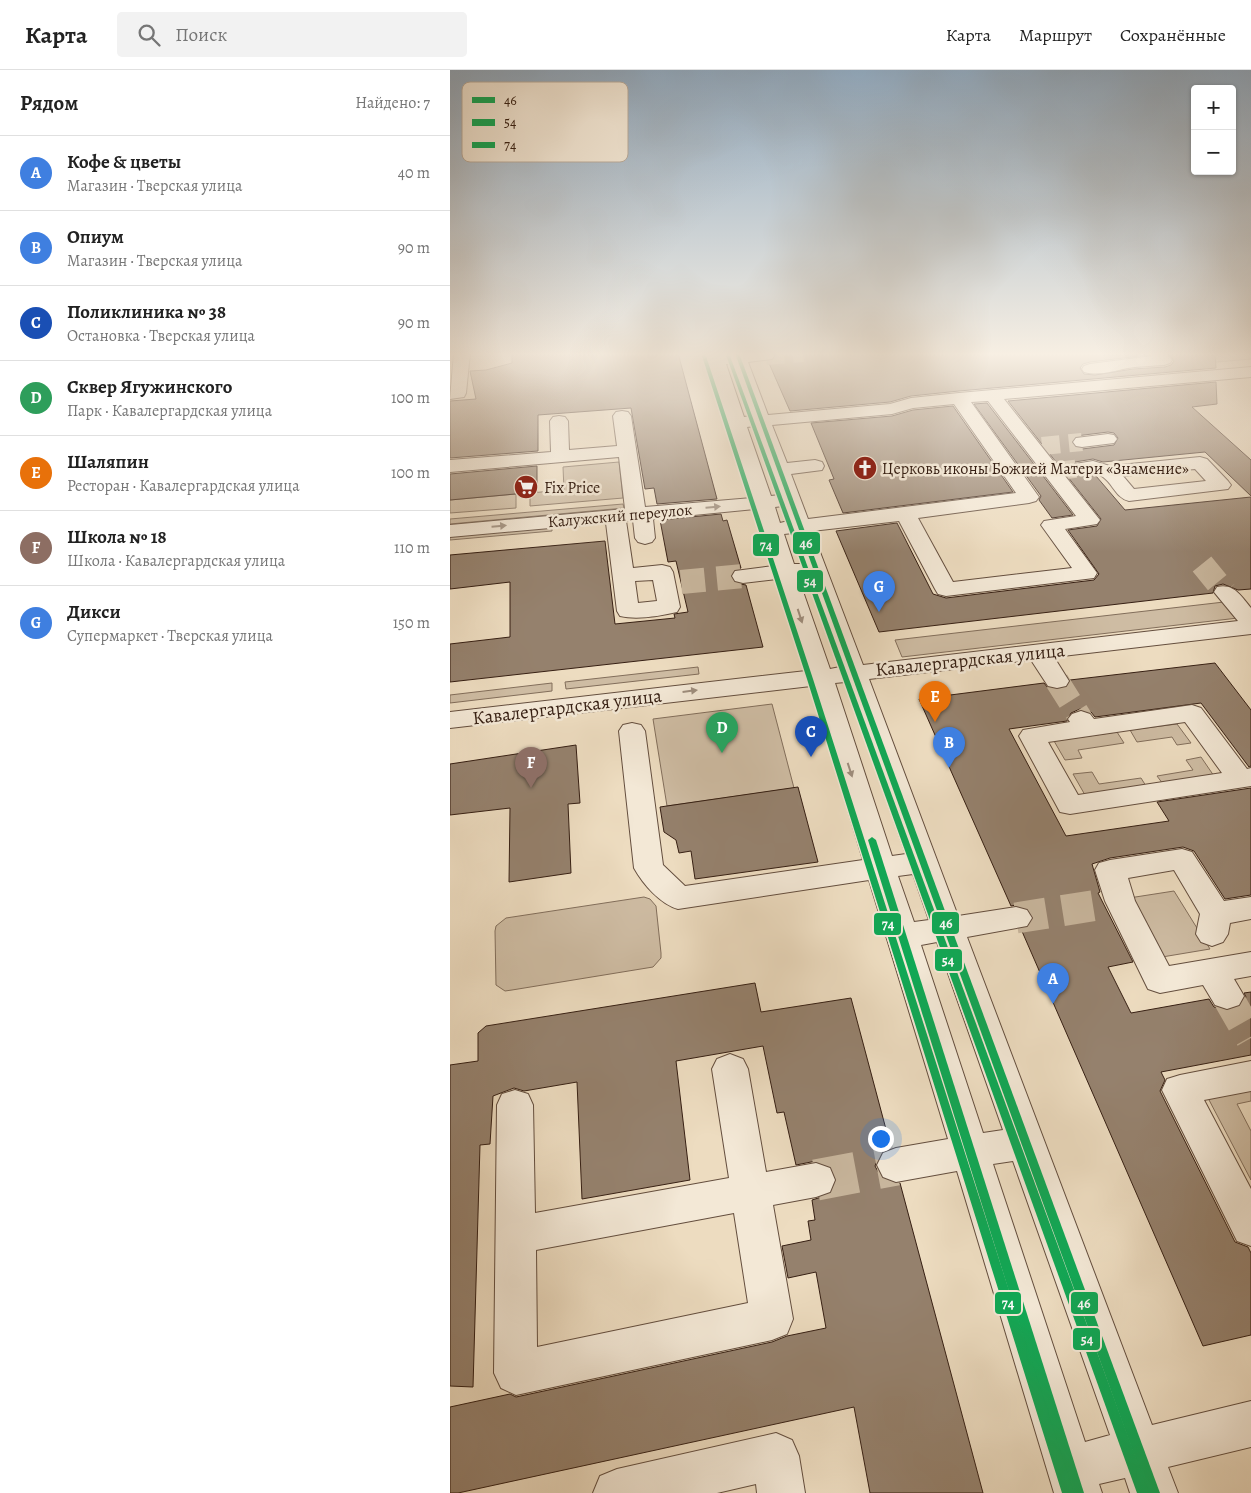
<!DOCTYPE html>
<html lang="ru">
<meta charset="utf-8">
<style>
:root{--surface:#fff;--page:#f2f2f2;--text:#222;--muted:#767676;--line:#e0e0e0;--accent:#b45309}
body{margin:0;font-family:Alegreya,serif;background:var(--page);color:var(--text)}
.controls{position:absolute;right:15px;top:15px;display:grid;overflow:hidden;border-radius:5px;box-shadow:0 1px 4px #0004}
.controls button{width:45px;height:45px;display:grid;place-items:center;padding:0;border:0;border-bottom:1px solid var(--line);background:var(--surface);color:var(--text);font:25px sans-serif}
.you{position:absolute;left:430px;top:1068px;width:18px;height:18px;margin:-12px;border:4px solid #fff;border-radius:50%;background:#1a73e8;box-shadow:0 0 0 8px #1a73e833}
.badge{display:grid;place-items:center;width:32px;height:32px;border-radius:50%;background:var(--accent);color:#fff;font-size:16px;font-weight:700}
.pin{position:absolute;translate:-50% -41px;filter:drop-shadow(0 1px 2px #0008)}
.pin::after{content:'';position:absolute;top:26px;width:18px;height:15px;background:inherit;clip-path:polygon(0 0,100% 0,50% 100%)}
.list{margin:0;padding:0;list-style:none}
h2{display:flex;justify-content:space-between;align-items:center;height:65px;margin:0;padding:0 20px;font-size:21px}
h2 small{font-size:16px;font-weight:400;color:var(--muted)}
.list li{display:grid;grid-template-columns:32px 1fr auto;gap:15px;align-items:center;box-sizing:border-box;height:75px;padding:0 20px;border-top:1px solid var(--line)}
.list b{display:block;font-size:19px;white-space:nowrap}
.list p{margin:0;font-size:16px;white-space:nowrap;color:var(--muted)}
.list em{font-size:16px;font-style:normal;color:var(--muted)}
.icon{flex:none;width:28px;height:28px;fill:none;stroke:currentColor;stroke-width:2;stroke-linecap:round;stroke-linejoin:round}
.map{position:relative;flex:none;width:801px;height:1423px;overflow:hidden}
header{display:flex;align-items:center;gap:30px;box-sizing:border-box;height:70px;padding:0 25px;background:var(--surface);border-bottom:1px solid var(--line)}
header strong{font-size:24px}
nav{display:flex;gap:28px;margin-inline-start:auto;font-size:18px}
.search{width:350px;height:45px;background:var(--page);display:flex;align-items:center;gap:12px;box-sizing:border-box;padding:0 18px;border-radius:5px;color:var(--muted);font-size:19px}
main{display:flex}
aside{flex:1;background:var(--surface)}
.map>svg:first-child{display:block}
.green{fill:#cebca3;stroke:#826e5b}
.building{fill:#95816d;stroke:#361f13;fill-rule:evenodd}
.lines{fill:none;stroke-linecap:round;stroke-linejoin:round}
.minor-tunnel-far3{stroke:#c8b69d;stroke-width:18;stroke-dasharray:18 9;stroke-linecap:butt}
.minor-tunnel-far2{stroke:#c8b69d;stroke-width:24;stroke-dasharray:24 12;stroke-linecap:butt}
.minor-tunnel-far1{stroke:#c8b69d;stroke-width:31;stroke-dasharray:31 16;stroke-linecap:butt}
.minor-tunnel{stroke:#c8b69d;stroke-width:41;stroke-dasharray:41 21;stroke-linecap:butt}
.minor-casing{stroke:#644e3e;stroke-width:2}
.minor{fill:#f3e8d6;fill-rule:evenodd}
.bus-1-casing{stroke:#f3e8d6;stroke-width:3}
.bus-2-casing{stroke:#f3e8d6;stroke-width:3}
.bus-3-casing{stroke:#f3e8d6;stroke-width:3}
.bus-1{fill:#10a855;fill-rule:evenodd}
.bus-2{fill:#10a855;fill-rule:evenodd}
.bus-3{fill:#10a855;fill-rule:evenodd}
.oneway{fill:#9e8e7e}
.labels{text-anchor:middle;stroke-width:5;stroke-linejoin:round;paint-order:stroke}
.far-poi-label{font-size:16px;fill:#361f13;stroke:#f3e8d6;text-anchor:start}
.far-street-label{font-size:16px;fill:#361f13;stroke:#f3e8d6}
.street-label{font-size:19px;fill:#361f13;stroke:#f3e8d6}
.key{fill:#f3e8d6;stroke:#baac9c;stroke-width:1}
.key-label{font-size:14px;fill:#361f13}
.line-badge{stroke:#f3e8d6;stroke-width:2}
.badge-label{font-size:14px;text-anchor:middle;font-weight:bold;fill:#fff}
</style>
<header>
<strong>Карта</strong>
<div class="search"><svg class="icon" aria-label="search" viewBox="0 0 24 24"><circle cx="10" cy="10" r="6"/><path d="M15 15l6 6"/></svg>Поиск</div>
<nav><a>Карта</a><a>Маршрут</a><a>Сохранённые</a></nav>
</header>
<main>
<aside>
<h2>Рядом<small>Найдено: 7</small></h2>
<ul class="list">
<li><span class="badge" style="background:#3f7fe0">A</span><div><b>Кофе &amp; цветы</b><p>Магазин · Тверская улица</p></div><em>40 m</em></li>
<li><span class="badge" style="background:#3f7fe0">B</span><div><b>Опиум</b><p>Магазин · Тверская улица</p></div><em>90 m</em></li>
<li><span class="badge" style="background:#1a4fb4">C</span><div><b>Поликлиника № 38</b><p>Остановка · Тверская улица</p></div><em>90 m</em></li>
<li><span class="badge" style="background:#2e9e5b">D</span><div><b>Сквер Ягужинского</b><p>Парк · Кавалергардская улица</p></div><em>100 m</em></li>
<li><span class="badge" style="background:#e8710a">E</span><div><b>Шаляпин</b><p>Ресторан · Кавалергардская улица</p></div><em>100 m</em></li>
<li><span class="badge" style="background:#8d6e63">F</span><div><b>Школа № 18</b><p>Школа · Кавалергардская улица</p></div><em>110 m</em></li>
<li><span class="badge" style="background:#3f7fe0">G</span><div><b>Дикси</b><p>Супермаркет · Тверская улица</p></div><em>150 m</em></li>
</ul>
</aside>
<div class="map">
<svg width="801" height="1423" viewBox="0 0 801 1423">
<rect width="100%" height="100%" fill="#eddcc0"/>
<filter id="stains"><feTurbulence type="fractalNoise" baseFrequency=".004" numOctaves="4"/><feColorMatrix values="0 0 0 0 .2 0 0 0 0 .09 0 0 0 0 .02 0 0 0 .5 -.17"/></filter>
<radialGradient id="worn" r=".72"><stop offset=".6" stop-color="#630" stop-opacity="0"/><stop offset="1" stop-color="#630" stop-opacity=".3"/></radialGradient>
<!-- green -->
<g class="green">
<path d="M743,283H801V289L755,293Z"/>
<path d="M169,392L173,428L80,436V423L114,420L113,397Z"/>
<path d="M66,424V438L0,443V430Z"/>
<path d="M173,434L174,438L0,454V449Z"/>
<path d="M102,456V461L0,470V465Z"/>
<path d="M774,532L788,548L452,587L445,570Z"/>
<path d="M248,597L249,604L116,619L115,612Z"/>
<path d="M102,613V621L0,633V625Z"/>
<path d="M322,634L344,718L217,736L203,649Z"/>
<path d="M727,654L741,673L727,675L722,667L687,672L680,660Z"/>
<path d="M667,662L674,673L628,680L632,688L615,690L604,671Z"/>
<path d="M751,687L764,706L713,714L707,706L743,700L736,690Z"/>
<path d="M642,702L649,714L691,708L696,716L635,725L623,704Z"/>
<path d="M724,821L760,879L712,887L679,828Z"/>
<path d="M194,827L200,829L206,836L211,883V888L203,897L62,920L55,921L46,915L45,861L46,856L56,848Z"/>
<path d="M801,1020V1031L787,1034L801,1061V1110L758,1028Z"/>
</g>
<!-- building -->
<g class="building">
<path d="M62,283H228L267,429L207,434L204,418L195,419L181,338L88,345V381L0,388V331L26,329L20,301L36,300L62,293Z"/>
<path d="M324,283L698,285L640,292L633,294L630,298L634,304L645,305L683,299L715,297L721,295L724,291L719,283H765L766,298L509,321L461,326L440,332L340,341L318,291L324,290L326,287Z"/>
<path d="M766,312L767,334L742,337L801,390V426L755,382L653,392L643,389L625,392L621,399L625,404L646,406L675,440L801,427V519L788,520L773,514L765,516L763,523L429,562L386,461L447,453L483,524L496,528L644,510L649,504L618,460L647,456L651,449L558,331ZM658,362L664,363L668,368L664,375L632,379L624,377L621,372L626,366Z"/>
<path d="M537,333L623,445L602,448L589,430L591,426L524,334Z"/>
<path d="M503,336L563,422L393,443L379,410L384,409L361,353L442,346L463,340Z"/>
<path d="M87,396V422L0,430V404Z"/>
<path d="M271,444L273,451L277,450L291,498L283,500L280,507L285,513L296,515L313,577L0,612V574L60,567V512L0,519V485L155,471L165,554L225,548L224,544L238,542L226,491L218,492L210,450Z"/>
<path d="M765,593L801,640V696L799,697L751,633L645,647L641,642L630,639L621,643L617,651L559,659L616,766L719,751L707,732L801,718V825L775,829L744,781L733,777L660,788L642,794L650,822L648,823L683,892L658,897L681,943L759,929L764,937L778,941L790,937L796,927L794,923L801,922V985L711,1002L715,1010L710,1021L785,1172L798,1177L801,1183V1265L753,1276L571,859L579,857L584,847L577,838L566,835L561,836L469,629L594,613L598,618L607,620L618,617L620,610Z"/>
<path d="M126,675L130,733L118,734L121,803L59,812L60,738L0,745V694Z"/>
<path d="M348,717L368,792L245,809L241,781L229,783L226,770L214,762L210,737Z"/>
<path d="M305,913L311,942L401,928L441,1078L431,1082L425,1096L432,1109L445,1114L450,1113L533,1423H420L404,1337L8,1423H0V1337L60,1324L66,1327L322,1272L337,1266L376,1258L366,1202L338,1208L332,1176L361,1170L358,1151L365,1150L362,1130L381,1124L387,1109L381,1096L366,1091L346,1095L334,1042L327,1043L313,976L226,991L240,1110L132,1129L127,1012L74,1021L64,1018L43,1026L40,1074L30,1075L23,1317L0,1316V995L28,991V963L36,956Z"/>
</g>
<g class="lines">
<!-- minor-tunnel-far3 -->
<g class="minor-tunnel-far3">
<path d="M316,286L353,283"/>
<path d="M592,376L632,372"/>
<path d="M608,401L632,398"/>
</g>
<!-- minor-tunnel-far2 -->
<g class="minor-tunnel-far2">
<path d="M752,494L775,522"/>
<path d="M231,512L293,506"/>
<path d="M607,611L631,649"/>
</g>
<!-- minor-tunnel-far1 -->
<g class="minor-tunnel-far1">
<path d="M566,848L654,834"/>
<path d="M777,926L801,968"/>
</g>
<!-- minor-tunnel -->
<path class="minor-tunnel" d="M366,1110L446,1095"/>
<!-- minor casing -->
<g class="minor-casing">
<g id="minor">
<path d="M4,283H20L16,323L14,327L0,329Z"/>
<path d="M256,283H272L273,285L279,283H322L324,286L322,289L298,292L318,345L440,334L461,328L509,323L801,297V307L554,329L650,450L647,454L615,459L647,503L644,508L496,526L488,524L485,519L449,451L362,461L413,595L788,551L764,522L767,517C784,513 791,526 801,538V564L604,587L619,611L616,616L607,618L598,616L581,590L419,609L508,846L566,837L577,840L582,848L577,856L517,867L702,1355L801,1331V1377L718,1397L728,1423H680L675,1408L649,1414L652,1423H604L507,1101L446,1112L433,1107L427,1095L433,1083L446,1078L498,1069L419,810L228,839C210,834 193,814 184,798L169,661L173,655L182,653L191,655L195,661L213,795L235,816L413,790L361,616L0,658V642L356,601L327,509L293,513L285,511L282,506L285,501L323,496L305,439L203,449L205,468L202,472L195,474L188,472L185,468L183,450L176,451L183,498L212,495L220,497L223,502L230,537L227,542C210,546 187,550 170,546L167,541L156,453L0,467V455L175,439L169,387L0,402V390L101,382L100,351L103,347L109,346L115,347L118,351L119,380L167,376L163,346L166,342L172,341L178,342L181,346L195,437L302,428ZM276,294H283L301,346L294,347ZM538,331L626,446L594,451L591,455L622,498L503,512L468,448L579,433L586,431L589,427L521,332ZM504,334L566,423L358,449L341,404L372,400L374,396L372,392L365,390L337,393L322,355L442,344L463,338ZM305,356L329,425L321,426L297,357ZM333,436L338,451L330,453L325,437ZM343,463L353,494H344L334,464ZM357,505L390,597L380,599L348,507ZM203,510L207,531L188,533L185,511ZM395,612L456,784L442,786L385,613ZM463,804L479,850L464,852L448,806ZM487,872L553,1060L533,1063L471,875ZM563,1091L660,1365L635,1372L543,1094Z"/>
<path d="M699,283H716L722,290L720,293L714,295C702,296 690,296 678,298C664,301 649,306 634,302L632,299L634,296L640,294L702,286Z"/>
<path d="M658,364L664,365L667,369L664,373L632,377L626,376L623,372L626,368Z"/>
<path d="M750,387L757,389L778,411L781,415L778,419L679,431C666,428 663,414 653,407C645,401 634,404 625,402L623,398L625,394L643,391L660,396ZM745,399L756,411L684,419L673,406Z"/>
<path d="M742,635L751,638L797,699L801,698V716L620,744L610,742L569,666L573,660L620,652L618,649L622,644L631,641L640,644L644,649ZM735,652L772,703L628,725L598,672Z"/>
<path d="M732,779L742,782L774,831L801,827V849L780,853L778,864L773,872L762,876L751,872L746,864L750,844L724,800L678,808L685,831L719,896L801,882V906L784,909L794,926L789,935L777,939L765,935L753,915L710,923L698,919L655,831L645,800L649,793L660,790Z"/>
<path d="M280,984L293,989L298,999L316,1102L366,1093L380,1098L385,1110L380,1122L366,1127L323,1135L343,1249L337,1264L322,1270L66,1325L51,1318L44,1303L47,1035L52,1024L65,1020L78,1024L83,1035L85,1143L279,1108L262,999L267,989ZM284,1143L298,1233L87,1277L86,1180Z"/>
<path d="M801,991V1021L754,1030L801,1119V1176L787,1171L712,1020L717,1009L730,1005Z"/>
<path d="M326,1363L342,1370L349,1386L355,1423H307L306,1414L267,1423H143L150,1406L167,1399Z"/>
</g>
</g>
<!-- minor -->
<use href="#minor" class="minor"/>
<!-- bus-1 casing -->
<g class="bus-1-casing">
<g id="bus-1">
<path d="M285,283H289L710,1423H698Z"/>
<path d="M422,767L426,770L634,1423H622L418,770Z"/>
</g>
</g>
<!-- bus-2 casing -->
<g class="bus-2-casing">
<path id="bus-2" d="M276,285L280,286L699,1423H687Z"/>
</g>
<!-- bus-3 casing -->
<g class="bus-3-casing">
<path id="bus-3" d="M254,285L256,286L363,609L624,1423H612L357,609L252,286Z"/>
</g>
<!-- bus-1 -->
<use href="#bus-1" class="bus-1"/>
<!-- bus-2 -->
<use href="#bus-2" class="bus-2"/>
<!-- bus-3 -->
<use href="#bus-3" class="bus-3"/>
</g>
<!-- one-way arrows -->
<defs><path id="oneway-solid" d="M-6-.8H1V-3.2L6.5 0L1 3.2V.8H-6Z" transform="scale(1.25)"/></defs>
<g class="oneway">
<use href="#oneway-solid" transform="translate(263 437) rotate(-5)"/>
<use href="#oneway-solid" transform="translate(49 456) rotate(-5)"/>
<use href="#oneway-solid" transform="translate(350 546) rotate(72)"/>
<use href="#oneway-solid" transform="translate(240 621) rotate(-7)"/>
<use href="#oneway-solid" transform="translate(400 700) rotate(72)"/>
</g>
<!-- sky -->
<linearGradient id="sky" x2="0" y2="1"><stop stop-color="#91aac0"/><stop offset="0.59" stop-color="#f7efe3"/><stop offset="1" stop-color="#f7efe3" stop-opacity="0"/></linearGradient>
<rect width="801" height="482" fill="url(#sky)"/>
<!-- icons -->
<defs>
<g id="church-disc" transform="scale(1.25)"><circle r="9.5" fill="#8f2418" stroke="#f3e8d6"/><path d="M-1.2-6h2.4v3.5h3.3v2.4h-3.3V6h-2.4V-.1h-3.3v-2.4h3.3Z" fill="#fff"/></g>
<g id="supermarket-disc" transform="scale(1.25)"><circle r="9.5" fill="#8f2418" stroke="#f3e8d6"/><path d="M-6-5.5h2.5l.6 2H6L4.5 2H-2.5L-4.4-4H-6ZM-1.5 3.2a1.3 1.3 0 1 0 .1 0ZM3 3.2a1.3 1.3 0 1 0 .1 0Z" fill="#fff"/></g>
</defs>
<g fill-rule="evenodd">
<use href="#church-disc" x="415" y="398"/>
<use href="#supermarket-disc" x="76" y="417"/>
</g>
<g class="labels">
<!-- far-poi labels -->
<g class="far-poi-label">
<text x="432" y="404">Церковь иконы Божией Матери «Знамение»</text>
<text x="94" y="423">Fix Price</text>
</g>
<!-- far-street labels -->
<g class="far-street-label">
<text transform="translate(170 445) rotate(-5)" y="6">Калужский переулок</text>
</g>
<!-- street labels -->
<g class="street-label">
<text transform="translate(520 589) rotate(-6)" y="7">Кавалергардская улица</text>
<text transform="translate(117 636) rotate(-7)" y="7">Кавалергардская улица</text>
</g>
</g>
<!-- legend -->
<rect x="12" y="12" width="166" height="80" rx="8" class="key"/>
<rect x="22" y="27" width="23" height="6" fill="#10a855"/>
<rect x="22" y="49" width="23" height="7" fill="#10a855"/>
<rect x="22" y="72" width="23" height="6" fill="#10a855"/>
<g class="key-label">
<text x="54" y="35">46</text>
<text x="54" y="57">54</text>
<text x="54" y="80">74</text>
</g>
<g class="line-badge">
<rect x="342" y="461" width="29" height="24" rx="5" fill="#10a855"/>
<rect x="302" y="463" width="28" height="24" rx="5" fill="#10a855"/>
<rect x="346" y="499" width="28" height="24" rx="5" fill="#10a855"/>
<rect x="481" y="841" width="29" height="24" rx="5" fill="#10a855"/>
<rect x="423" y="842" width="29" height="24" rx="5" fill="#10a855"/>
<rect x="484" y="878" width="29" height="24" rx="5" fill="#10a855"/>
<rect x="620" y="1221" width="29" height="24" rx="5" fill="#10a855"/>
<rect x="544" y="1221" width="28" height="24" rx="5" fill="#10a855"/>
<rect x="622" y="1257" width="29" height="24" rx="5" fill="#10a855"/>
</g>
<g class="badge-label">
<text x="356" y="478">46</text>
<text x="316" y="480">74</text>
<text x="360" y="516">54</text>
<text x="496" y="858">46</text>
<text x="438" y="859">74</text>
<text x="498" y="895">54</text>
<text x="634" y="1238">46</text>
<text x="558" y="1238">74</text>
<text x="637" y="1274">54</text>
</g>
<rect width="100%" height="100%" filter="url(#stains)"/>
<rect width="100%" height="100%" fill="url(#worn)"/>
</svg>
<div class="controls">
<button>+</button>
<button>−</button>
</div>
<div class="you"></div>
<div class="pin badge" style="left:603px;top:934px;background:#3f7fe0">A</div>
<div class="pin badge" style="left:499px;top:698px;background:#3f7fe0">B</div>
<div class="pin badge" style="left:361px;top:687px;background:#1a4fb4">C</div>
<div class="pin badge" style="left:272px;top:683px;background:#2e9e5b">D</div>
<div class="pin badge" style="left:485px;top:652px;background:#e8710a">E</div>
<div class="pin badge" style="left:81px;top:718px;background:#8d6e63">F</div>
<div class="pin badge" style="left:429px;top:542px;background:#3f7fe0">G</div>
</div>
</main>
